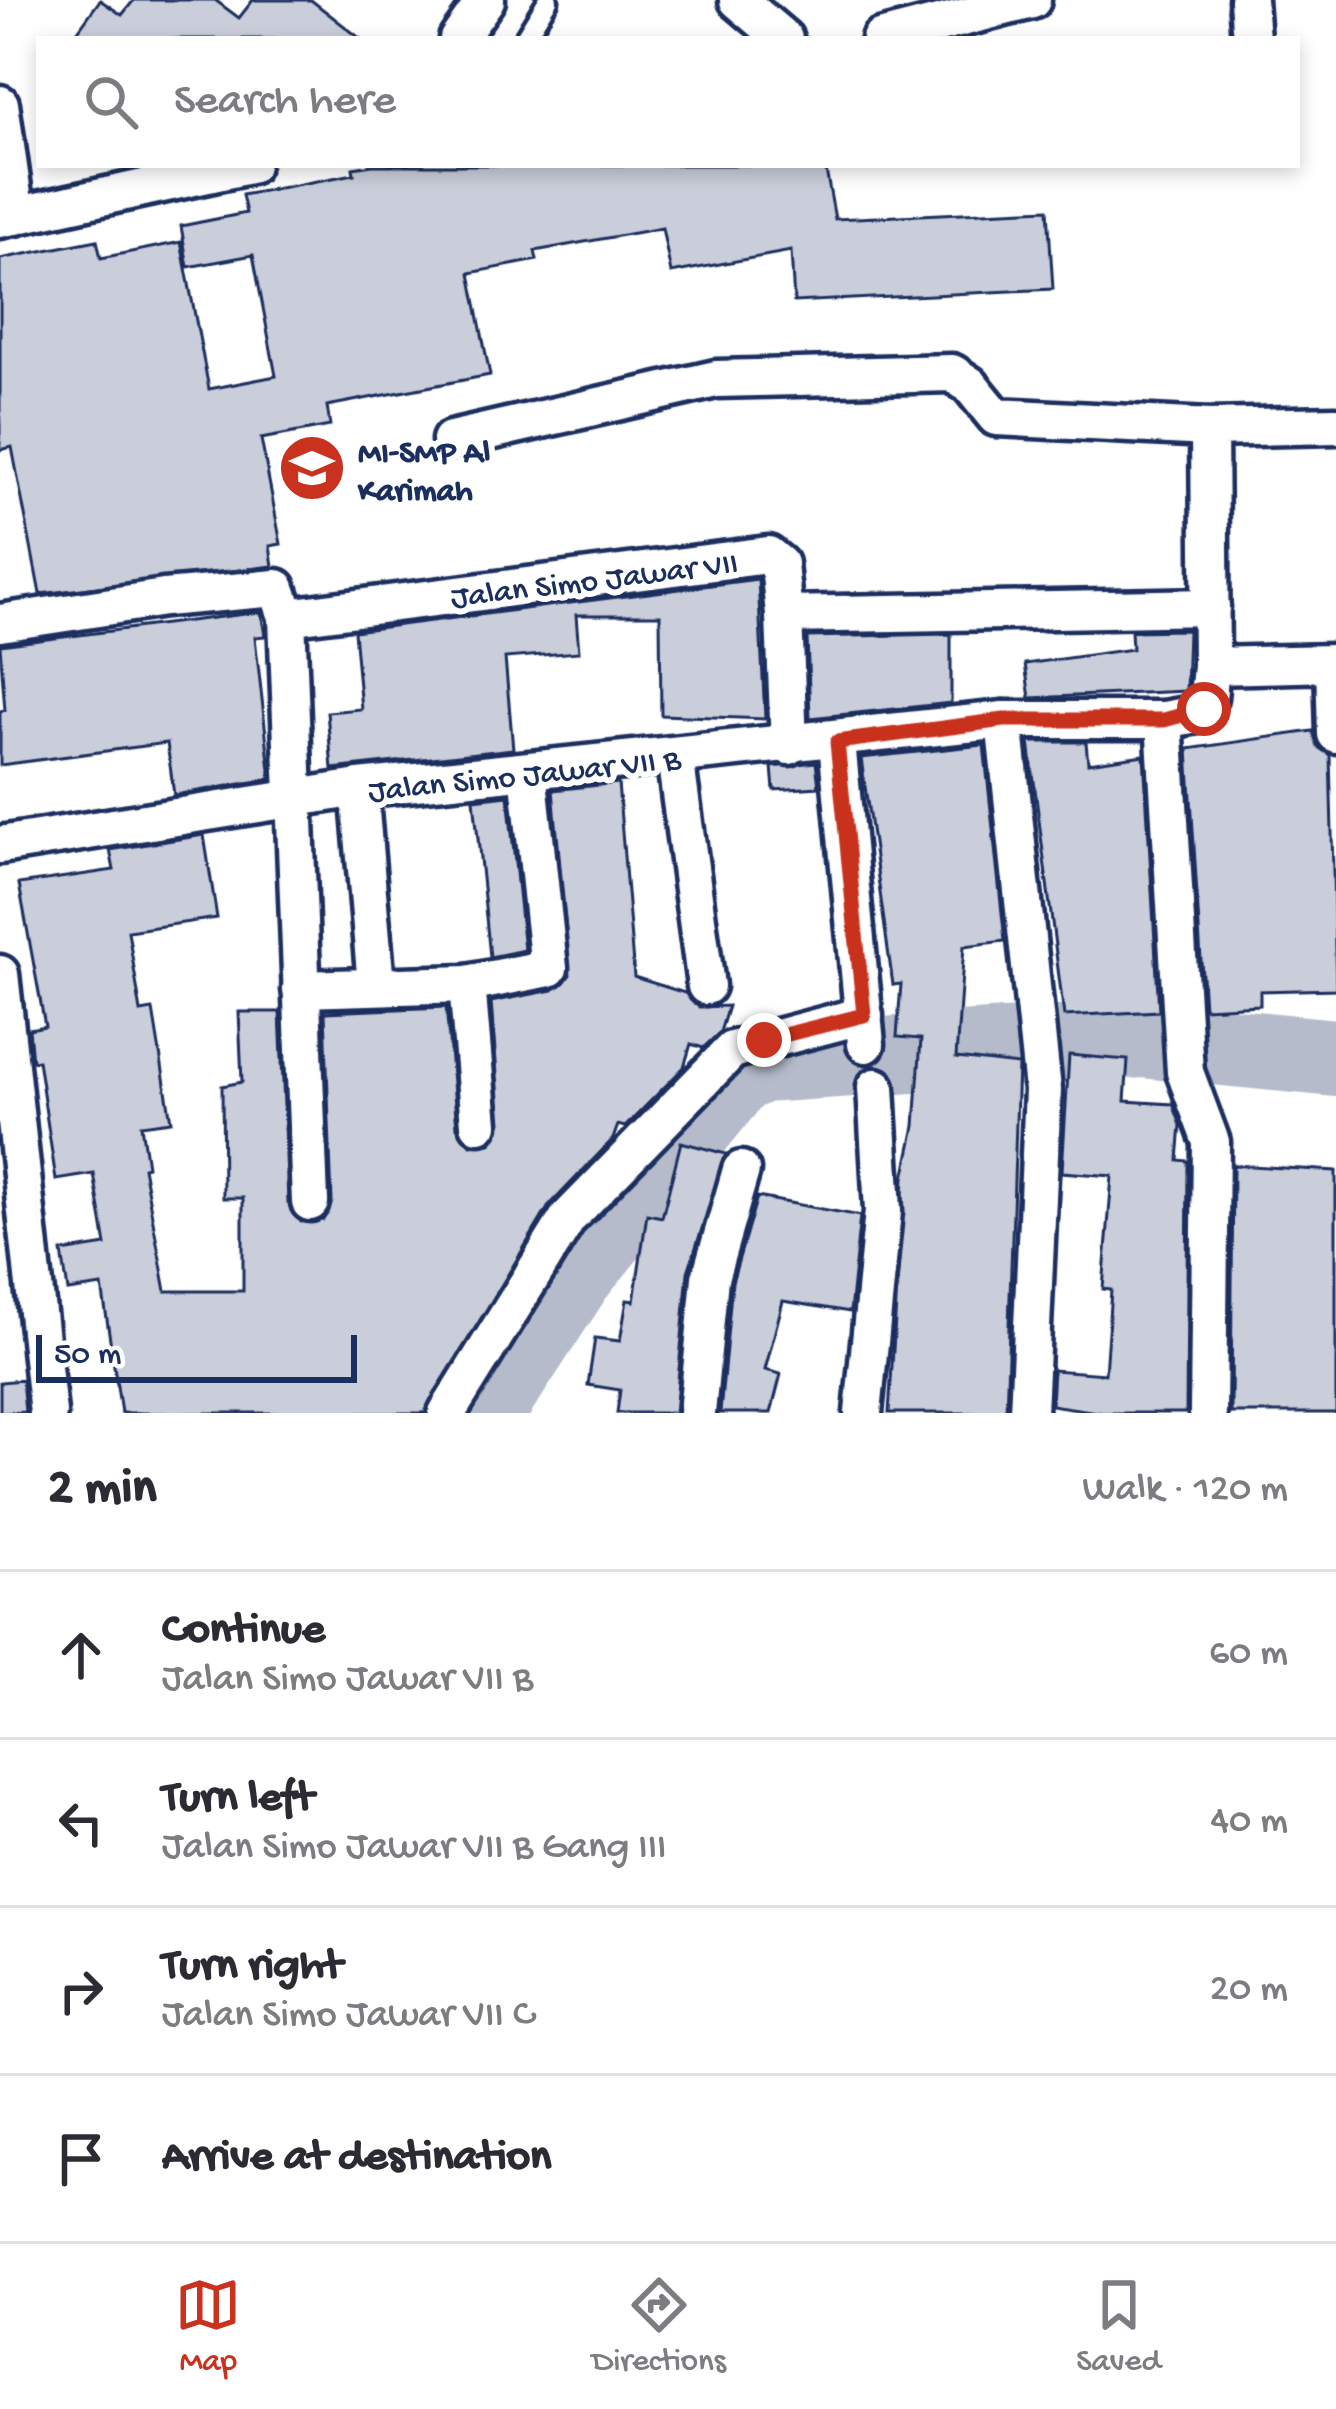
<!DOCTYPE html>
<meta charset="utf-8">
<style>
:root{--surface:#fff;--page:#f2f2f3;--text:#2b2b33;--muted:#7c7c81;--line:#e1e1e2;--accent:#c8321e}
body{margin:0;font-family:"Gochi Hand",sans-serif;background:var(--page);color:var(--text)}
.scale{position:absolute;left:36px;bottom:30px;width:321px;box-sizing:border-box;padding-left:12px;border:6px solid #1b2f5e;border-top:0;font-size:33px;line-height:42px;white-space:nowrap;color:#1b2f5e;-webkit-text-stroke:9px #fff;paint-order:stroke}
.stop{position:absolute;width:36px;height:36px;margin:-27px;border:9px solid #c8321e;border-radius:50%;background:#fff}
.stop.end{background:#c8321e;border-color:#fff;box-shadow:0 3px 12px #0008}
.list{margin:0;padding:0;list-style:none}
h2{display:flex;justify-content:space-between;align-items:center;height:156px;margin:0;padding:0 48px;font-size:51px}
h2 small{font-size:39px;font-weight:400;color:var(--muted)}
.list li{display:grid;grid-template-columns:78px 1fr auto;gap:36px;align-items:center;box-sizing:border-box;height:168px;padding:0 48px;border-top:3px solid var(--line)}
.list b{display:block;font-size:45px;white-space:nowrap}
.list p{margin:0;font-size:39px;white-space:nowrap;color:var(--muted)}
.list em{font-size:39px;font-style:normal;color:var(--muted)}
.icon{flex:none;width:66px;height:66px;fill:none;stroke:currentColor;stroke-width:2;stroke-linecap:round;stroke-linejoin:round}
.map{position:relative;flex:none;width:1336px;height:1413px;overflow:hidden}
.search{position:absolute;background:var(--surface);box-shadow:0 6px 18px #0003;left:36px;right:36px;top:36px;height:132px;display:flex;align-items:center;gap:30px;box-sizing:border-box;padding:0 42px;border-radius:0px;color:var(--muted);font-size:45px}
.sheet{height:828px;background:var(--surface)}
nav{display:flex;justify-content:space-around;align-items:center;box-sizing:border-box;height:168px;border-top:3px solid var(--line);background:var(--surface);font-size:33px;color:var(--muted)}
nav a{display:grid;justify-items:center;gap:6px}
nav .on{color:var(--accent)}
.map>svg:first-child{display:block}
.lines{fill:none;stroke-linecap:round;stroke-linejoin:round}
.river{stroke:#b5bbca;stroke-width:78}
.building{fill:#caceda;stroke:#1b2f5e;stroke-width:3}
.service-casing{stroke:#1b2f5e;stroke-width:27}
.minor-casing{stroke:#1b2f5e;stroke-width:45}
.service{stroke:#fff;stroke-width:18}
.minor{stroke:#fff;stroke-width:36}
.route{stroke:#c8321e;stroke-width:15}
.labels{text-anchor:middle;stroke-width:12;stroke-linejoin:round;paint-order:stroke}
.poi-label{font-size:33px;font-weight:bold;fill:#1b2f5e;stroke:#fff;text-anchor:start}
.street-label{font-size:33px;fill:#1b2f5e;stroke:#fff}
</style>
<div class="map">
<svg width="1336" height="1413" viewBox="0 0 1336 1413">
<rect width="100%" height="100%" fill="#fff"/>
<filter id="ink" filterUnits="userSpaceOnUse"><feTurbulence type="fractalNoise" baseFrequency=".00833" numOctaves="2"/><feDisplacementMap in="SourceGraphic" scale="24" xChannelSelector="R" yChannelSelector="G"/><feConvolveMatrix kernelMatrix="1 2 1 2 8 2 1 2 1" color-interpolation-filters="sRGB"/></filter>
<g filter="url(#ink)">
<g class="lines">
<!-- river -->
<path class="river" d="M485,1413L574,1276L737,1075L761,1064L1142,1039L1336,1058"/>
</g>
<!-- building -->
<g class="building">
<path d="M100,0L122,15L134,0H215L239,18L253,0H311L361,39H72Z"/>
<path d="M372,165H825L835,219L1048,209L1053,289L794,302L791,251L671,273L662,228L535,251L537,260L470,273L490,375L327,406L330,426L261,439L281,544L270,546L273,566L40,594L12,447L0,450V259L97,240L101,258L181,242L209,389L276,376L253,255L188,267L181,226L246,213L242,195L354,174L353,168Z"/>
<path d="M758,579L765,719L661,715L660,615H576L579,652L505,658L513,749L332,769L327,712L361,709L354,631Z"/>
<path d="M261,612L265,636L255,637L271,779L174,795L167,743L0,765V711L5,710L0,645Z"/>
<path d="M1188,630L1186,691L1030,698L1025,664L1132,649L1131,631Z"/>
<path d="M951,634V703L810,718L807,637Z"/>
<path d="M1313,731L1318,747L1330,755L1336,989L1260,991V1005L1204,1008L1188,749Z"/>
<path d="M1029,742H1086L1088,763L1144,755L1159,1011L1064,1016Z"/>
<path d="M984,745L1005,941L964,946L956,1058L1018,1065L1006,1413H889L904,1178L915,1126L921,1039L897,1037L901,984L893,985L861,758Z"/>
<path d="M816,762L819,787L774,790L772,767Z"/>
<path d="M618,783L634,977L685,993L699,1007L728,1006L720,1032L703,1048L691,1044L684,1067L625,1127L618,1125L613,1139L549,1206L425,1413H121L102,1286L68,1291L62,1252L106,1245L94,1174L56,1180L38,1060L32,1061L29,1029L45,1026L19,884L114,870L110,850L204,835L217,918L128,931L141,1012L153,1010L171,1121L141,1125L147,1166L143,1167L166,1291H243V1198H223L222,1086L242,1082L239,1012H280L288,1203L301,1222L323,1220L332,1202L325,1012L446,1007L457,1127L471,1145L491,1143L501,1122L491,1002L553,990L570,975L553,790Z"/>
<path d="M508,795L524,950L490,957L474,799Z"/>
<path d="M1069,1055L1128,1060L1125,1101L1173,1104L1181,1125L1178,1160L1188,1161L1186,1413H1104L1051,1405L1053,1370L1105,1374L1111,1290L1103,1289L1112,1176L1062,1172Z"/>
<path d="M681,1142L726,1154L688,1272L675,1413H617L620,1390L588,1385L595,1338L620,1341L627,1300L634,1301L647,1214L662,1217Z"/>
<path d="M1233,1165L1336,1171V1413H1231Z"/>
<path d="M757,1197L860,1216L850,1312L783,1301L765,1370L781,1374L771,1413H720L732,1282Z"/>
<path d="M22,1380L25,1412L0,1413V1382Z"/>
</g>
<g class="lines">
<!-- service casing -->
<g class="service-casing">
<path id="service" d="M524,39L548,0"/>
</g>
<!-- minor casing -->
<g class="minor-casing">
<g id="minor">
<path d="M738,0L784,39"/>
<path d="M1248,0L1251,39"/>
<path d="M458,39L486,0"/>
<path d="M880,39L1032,0"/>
<path d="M0,104L16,216"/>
<path d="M0,219L250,165"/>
<path d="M451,440L716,379L952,373L970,385L996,417L1209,428"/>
<path d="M784,615L789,746"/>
<path d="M287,617L768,555L779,564L784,615L1211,607"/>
<path d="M0,623L164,598L277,588L287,617L310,1202"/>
<path d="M1211,666L1334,663L1336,734"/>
<path d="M1004,720L1043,1090L1028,1413"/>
<path d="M1164,720L1185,1072L1211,1142L1208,1413"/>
<path d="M837,742L866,1044"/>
<path d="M675,756L706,986"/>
<path d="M359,788L376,985"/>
<path d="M0,845L359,788L1004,720H1164L1197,714L1208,698L1211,666L1209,428L1336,425"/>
<path d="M0,974L48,1413"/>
<path d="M467,984L479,1124"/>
<path d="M301,989L467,984L549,968L528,771"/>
<path d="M447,1413L568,1218L732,1050L864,1015"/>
<path d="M697,1413L710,1278L741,1170"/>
<path d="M863,1413L883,1211L876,1087"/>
</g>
</g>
<!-- service -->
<use href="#service" class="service"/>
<!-- minor -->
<use href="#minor" class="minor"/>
</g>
</g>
<g class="lines" filter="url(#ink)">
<!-- route -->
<path class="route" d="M764,1040L864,1015L837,742L1004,720H1164L1204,709"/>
</g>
<!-- icons -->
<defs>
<g id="school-disc" transform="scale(3.45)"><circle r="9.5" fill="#c8321e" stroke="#fff"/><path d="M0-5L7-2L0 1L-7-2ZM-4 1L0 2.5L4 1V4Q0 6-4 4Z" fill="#fff"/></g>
</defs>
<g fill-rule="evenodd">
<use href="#school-disc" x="312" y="468"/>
</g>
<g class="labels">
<!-- poi labels -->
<g class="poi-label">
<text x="358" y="461">MI-SMP Al<tspan x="358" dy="38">Karimah</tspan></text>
</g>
<!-- street labels -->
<g class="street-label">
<text transform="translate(594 577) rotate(-7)" y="12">Jalan Simo Jawar VII</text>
<text transform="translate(524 772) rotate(-6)" y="12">Jalan Simo Jawar VII B</text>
</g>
</g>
</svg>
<div class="scale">50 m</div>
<div class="stop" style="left:1204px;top:709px"></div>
<div class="stop end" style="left:764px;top:1040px"></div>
<div class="search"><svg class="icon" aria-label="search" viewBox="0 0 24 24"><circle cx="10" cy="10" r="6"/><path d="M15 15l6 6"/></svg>Search here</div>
</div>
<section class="sheet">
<h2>2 min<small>Walk · 120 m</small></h2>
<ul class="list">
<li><svg class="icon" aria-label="ahead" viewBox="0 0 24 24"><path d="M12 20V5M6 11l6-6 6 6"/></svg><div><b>Continue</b><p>Jalan Simo Jawar VII B</p></div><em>60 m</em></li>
<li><svg class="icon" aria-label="left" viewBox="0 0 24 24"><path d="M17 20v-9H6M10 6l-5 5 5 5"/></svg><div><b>Turn left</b><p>Jalan Simo Jawar VII B Gang III</p></div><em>40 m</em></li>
<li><svg class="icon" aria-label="right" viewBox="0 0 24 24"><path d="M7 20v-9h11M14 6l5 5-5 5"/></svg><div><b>Turn right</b><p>Jalan Simo Jawar VII C</p></div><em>20 m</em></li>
<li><svg class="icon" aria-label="arrive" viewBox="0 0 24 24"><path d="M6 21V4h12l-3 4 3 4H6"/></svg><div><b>Arrive at destination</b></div></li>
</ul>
</section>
<nav>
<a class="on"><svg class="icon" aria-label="map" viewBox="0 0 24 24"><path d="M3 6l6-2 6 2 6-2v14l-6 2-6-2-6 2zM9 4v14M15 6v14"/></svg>Map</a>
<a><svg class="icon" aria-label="directions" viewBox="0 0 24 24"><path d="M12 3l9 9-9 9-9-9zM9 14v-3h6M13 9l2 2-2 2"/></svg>Directions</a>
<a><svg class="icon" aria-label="saved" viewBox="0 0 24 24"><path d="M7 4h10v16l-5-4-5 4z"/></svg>Saved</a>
</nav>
